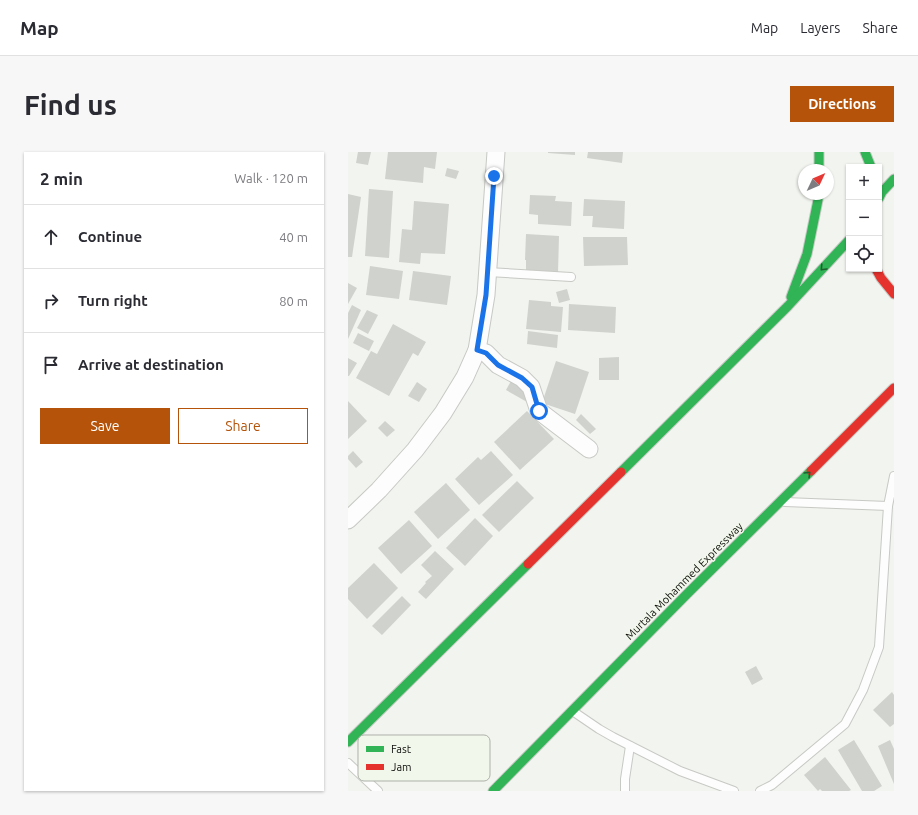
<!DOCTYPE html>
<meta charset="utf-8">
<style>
:root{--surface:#fff;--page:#f7f7f7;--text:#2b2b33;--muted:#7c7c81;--line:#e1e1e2;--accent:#b45309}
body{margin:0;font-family:Ubuntu,sans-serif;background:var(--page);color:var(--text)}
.controls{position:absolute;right:12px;top:12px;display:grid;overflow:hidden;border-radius:0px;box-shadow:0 1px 3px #0004}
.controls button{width:36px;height:36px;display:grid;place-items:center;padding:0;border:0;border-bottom:1px solid var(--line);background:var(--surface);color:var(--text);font:20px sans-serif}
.compass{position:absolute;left:450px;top:12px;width:36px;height:36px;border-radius:50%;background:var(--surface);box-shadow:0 1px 3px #0004;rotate:46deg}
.stop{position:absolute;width:12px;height:12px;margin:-9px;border:3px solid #1a73e8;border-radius:50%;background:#fff}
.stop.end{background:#1a73e8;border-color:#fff;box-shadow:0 1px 4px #0008}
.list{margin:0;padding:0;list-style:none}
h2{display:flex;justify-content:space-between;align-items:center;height:52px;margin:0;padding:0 16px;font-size:17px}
h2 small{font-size:13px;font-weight:400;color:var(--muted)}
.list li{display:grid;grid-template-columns:26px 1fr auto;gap:12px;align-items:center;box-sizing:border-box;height:64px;padding:0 16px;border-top:1px solid var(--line)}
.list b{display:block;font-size:15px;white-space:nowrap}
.list em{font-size:13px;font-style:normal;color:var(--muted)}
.actions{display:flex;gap:8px;padding:12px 16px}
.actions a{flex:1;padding:9px 0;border:1px solid var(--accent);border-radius:0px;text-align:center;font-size:14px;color:var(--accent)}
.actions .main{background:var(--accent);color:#fff}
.icon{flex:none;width:22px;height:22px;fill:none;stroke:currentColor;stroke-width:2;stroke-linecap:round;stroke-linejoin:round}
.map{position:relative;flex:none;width:546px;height:639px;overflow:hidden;border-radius:0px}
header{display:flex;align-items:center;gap:24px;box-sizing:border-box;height:56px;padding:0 20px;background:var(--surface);border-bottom:1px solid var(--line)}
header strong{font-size:19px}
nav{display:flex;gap:22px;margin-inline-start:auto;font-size:14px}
.intro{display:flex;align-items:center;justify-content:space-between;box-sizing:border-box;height:96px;padding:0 24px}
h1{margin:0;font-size:28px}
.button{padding:10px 18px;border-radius:0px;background:var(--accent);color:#fff;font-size:14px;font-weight:700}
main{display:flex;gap:24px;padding:0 24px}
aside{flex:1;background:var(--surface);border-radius:0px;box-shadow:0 1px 3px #0004}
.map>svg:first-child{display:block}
.building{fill:#d0d2ce}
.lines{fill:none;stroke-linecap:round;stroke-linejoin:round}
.lane-casing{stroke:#c7c9c4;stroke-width:10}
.street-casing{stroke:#c7c9c4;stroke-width:19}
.fast-casing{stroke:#c7c9c4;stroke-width:11}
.jam-casing{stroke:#c7c9c4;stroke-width:11}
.lane{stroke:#fdfdfd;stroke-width:8}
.street{stroke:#fdfdfd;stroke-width:17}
.fast{stroke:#30b455;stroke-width:9}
.jam{stroke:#e5322d;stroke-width:9}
.oneway{stroke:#1e6130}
.route{stroke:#1a73e8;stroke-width:5}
.labels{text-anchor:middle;stroke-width:3;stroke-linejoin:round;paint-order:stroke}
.street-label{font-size:11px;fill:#0d0e0a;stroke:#f2f7ec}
.key{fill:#f2f7ec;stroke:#adb1a8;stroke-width:1}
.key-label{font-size:11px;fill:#0d0e0a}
</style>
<header>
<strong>Map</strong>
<nav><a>Map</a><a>Layers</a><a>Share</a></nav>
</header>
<div class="intro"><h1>Find us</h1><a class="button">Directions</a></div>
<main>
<aside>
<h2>2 min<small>Walk · 120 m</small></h2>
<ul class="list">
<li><svg class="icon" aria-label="ahead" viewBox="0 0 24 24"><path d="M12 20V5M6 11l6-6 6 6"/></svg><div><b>Continue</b></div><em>40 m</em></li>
<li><svg class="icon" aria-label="right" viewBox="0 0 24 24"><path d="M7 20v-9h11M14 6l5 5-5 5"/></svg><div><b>Turn right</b></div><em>80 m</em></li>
<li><svg class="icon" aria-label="arrive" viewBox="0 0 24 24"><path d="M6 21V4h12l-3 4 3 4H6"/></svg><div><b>Arrive at destination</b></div></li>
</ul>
<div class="actions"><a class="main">Save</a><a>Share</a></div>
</aside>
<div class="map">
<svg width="546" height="639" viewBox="0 0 546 639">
<rect width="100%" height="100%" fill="#f2f4ef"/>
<!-- building -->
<g class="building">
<path d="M10,0H23L20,13L8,11Z"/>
<path d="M40,0H89L87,17L76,15L75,31L37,27Z"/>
<path d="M200,0H227V3L200,1Z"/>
<path d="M240,0H275L274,11L239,6Z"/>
<path d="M99,16L111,19L108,27L97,24Z"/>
<path d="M21,37L45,39L41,106L17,104Z"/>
<path d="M0,42L13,45L4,105H0Z"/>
<path d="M182,43L208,44L207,49L224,50L223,74L190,72V63L181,62Z"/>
<path d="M236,47L277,49L276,77L244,75L245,64H235Z"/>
<path d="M66,49L101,52L97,102L73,101L72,112L51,110L54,77L64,78Z"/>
<path d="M178,82L211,84L210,121L178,120V108H177Z"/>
<path d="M235,85H279L280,113L236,114Z"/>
<path d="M22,114L55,119L51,147L18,143Z"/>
<path d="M65,119L103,124L99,153L61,148Z"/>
<path d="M0,131L9,136L0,152Z"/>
<path d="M219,137L222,148L211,151L208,140Z"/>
<path d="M181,148L203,150V154L215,155L213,180L178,177Z"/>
<path d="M221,152L268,155L267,181L220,178Z"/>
<path d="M4,153L13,158L0,187V161Z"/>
<path d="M19,158L30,163L20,182L9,176Z"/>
<path d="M45,172L78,190L70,204L65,201L41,244L8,226L23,199L29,202Z"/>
<path d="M180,179L210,183L209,196L179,192Z"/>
<path d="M10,181L26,189L21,199L5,191Z"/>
<path d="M271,205V228H251V206Z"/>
<path d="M0,206L9,211L1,224H0Z"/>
<path d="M208,209L241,220L227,262L194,251Z"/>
<path d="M163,229L184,241L179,250L158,238Z"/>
<path d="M69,230L79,237L71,250L60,244Z"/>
<path d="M0,249L19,269L0,287Z"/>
<path d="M179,259L206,287L172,318L146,290Z"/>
<path d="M233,262L248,277L242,282L228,268Z"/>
<path d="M37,269L47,278L39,285L30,276Z"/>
<path d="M5,299L15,310L8,316L0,307V304Z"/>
<path d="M143,299L165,323L131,353L107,327L130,305L133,308Z"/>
<path d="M169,329L186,346L151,380L134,363Z"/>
<path d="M98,331L122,358L90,387L66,360Z"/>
<path d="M127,366L145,384L117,414L98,396Z"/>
<path d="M61,368L84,394L53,422L30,396Z"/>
<path d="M87,399L106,417L78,447L70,440L78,431L77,430L84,424L73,413Z"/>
<path d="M26,411L50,436L19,467L0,447V436Z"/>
<path d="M54,444L63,453L34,483L24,474Z"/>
<path d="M408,514L415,527L404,533L397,520Z"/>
<path d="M544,540L546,543V572L542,575L525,558Z"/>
<path d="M506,588L534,634L526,639H514L490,598Z"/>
<path d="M542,588L546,597V632L530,594Z"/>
<path d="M477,605L503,638L501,639H474L472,637L470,639L456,623Z"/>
</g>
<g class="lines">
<!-- lane casing -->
<g class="lane-casing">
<g id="lane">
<path d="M140,120L223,125"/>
<path d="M437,350L540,354"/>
<path d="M226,560L251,577L265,585L332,619L386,639"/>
<path d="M0,611L30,639"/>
<path d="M277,639V627L282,594"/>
<path d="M412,639L424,633L497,572L515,538L531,495L540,354L546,324"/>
</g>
</g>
<!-- street casing -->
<g class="street-casing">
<g id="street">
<path d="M129,198L138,201L150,213L174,226L183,235L191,259L241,297"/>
<path d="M0,368L31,338L67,298L95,261L117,225L129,198L138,143L148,0"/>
</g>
</g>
<!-- fast casing -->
<g class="fast-casing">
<g id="fast">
<path d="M471,0V18"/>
<path d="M517,0L523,15"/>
<path d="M531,46L534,40L546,27"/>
<path d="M443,145L459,102L470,48V42"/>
<path d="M273,320L440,154L501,88"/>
<path d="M0,590L180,412"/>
<path d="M145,639L339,442L463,319"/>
</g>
</g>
<!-- jam casing -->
<g class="jam-casing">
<g id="jam">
<path d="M528,117L533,126L546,142"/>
<path d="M463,319L546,236"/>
<path d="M180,412L273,320"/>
</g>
</g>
<!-- lane -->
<use href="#lane" class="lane"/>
<!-- street -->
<use href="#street" class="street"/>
<!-- fast -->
<use href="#fast" class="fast"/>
<!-- jam -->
<use href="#jam" class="jam"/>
</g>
<!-- one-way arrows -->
<defs><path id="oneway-chevron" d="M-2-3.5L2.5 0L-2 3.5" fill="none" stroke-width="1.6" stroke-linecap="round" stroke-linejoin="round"/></defs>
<g class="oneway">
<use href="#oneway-chevron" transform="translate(475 116) rotate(133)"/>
<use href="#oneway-chevron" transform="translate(460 322) rotate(-45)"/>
</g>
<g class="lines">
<!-- route -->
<path class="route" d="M146,24L138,143L129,198L138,201L150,213L174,226L184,235L191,259"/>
</g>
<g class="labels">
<!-- street labels -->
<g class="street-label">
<text transform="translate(336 429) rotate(-45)" y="4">Murtala Mohammed Expressway</text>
</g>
</g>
<!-- legend -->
<rect x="10" y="583" width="132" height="46" rx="6" class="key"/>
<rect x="18" y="594" width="18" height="6" fill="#30b455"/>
<rect x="18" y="612" width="18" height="6" fill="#e5322d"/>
<g class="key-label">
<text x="43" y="601">Fast</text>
<text x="43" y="619">Jam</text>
</g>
</svg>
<div class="controls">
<button>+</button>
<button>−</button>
<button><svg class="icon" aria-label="locate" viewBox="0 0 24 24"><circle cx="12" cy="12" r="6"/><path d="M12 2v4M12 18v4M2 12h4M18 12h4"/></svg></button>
</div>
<svg class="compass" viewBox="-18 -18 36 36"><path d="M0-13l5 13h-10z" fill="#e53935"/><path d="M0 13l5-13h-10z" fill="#7c7c81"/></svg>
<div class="stop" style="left:191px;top:259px"></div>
<div class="stop end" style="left:146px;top:24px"></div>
</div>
</main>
